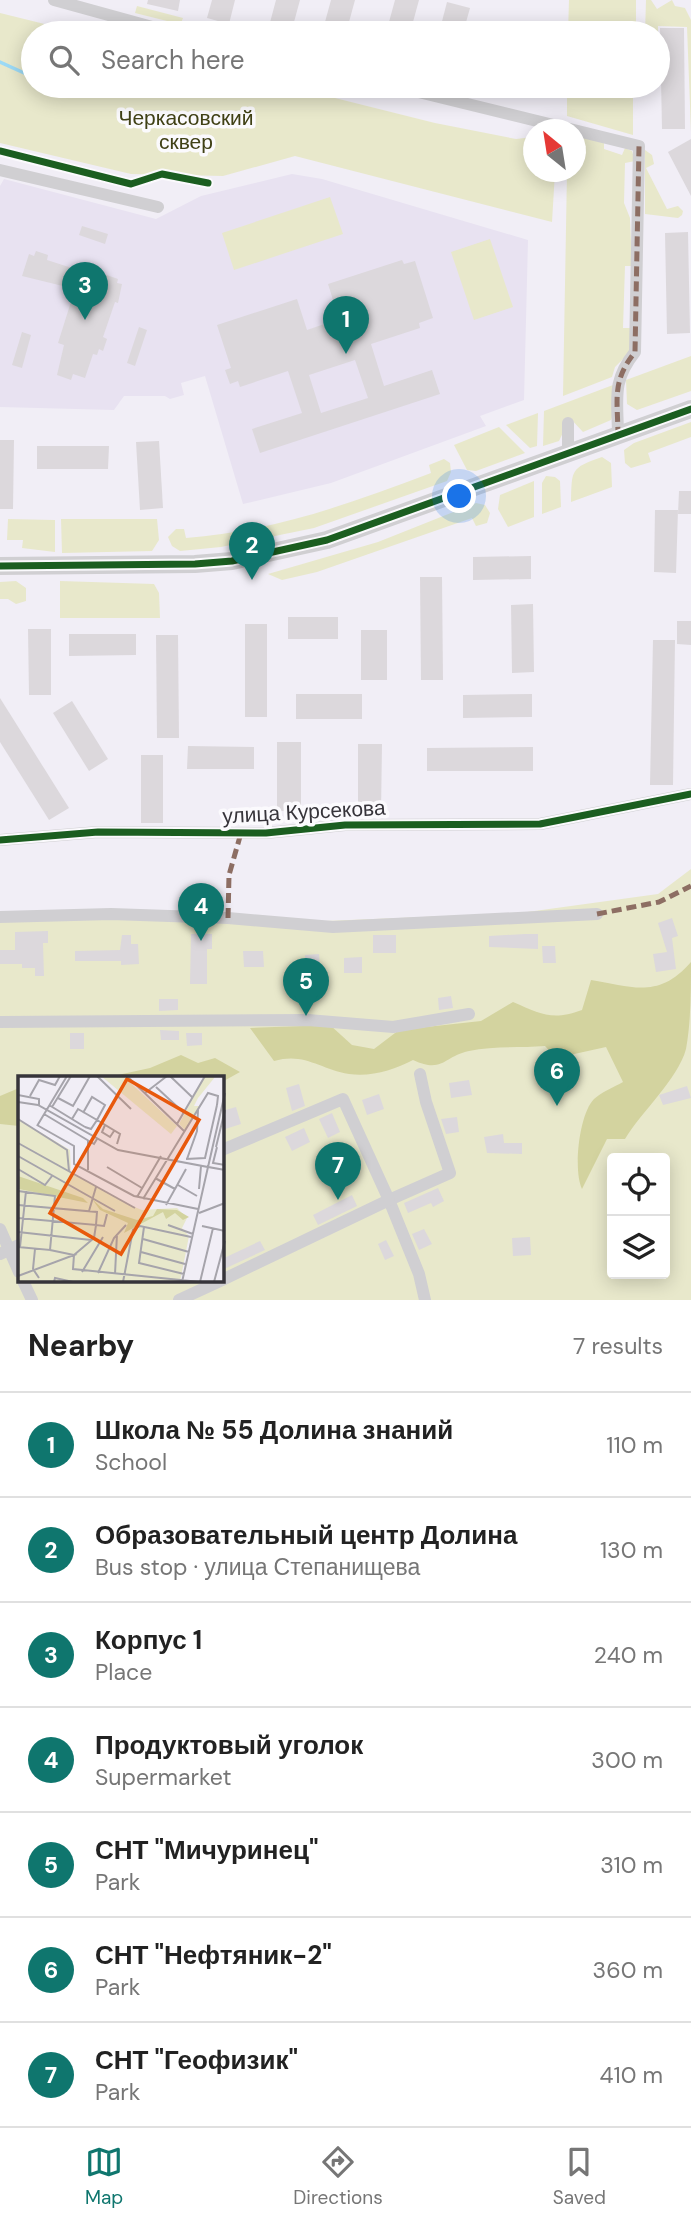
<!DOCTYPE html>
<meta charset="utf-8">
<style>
:root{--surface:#fff;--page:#f6f6f6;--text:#222;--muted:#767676;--line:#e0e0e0;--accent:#0f766e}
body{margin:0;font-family:"DM Sans",sans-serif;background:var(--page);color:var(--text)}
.controls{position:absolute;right:21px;bottom:21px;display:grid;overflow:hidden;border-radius:7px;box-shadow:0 4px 18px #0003}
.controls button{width:63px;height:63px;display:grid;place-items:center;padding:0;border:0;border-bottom:2px solid var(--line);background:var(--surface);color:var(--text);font:35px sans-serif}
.compass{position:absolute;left:523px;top:119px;width:63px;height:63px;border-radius:50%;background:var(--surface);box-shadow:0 4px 18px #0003;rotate:330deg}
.you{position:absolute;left:460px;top:497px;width:24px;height:24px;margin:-18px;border:5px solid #fff;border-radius:50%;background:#1a73e8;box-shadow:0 0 0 10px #1a73e833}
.badge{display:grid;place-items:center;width:46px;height:46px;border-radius:50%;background:var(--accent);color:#fff;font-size:23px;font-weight:700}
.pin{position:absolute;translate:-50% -58px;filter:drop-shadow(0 2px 4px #0008)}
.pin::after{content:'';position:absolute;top:37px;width:24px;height:21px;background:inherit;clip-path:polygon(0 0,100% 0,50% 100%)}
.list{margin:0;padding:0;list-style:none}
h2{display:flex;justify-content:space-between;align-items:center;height:91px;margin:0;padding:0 28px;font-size:30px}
h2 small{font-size:23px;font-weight:400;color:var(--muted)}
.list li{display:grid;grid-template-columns:46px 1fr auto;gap:21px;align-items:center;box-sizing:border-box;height:105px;padding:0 28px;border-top:2px solid var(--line)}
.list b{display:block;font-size:26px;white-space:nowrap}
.list p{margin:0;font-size:23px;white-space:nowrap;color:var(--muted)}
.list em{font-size:23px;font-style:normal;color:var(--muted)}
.icon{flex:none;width:38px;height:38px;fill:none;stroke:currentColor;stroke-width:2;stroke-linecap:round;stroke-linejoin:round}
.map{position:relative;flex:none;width:691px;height:1300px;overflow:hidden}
.search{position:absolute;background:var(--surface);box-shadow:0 4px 18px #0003;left:21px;right:21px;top:21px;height:77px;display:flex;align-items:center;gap:18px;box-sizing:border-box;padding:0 24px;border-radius:38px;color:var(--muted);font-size:26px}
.sheet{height:826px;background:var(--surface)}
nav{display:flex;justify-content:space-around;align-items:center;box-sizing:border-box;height:98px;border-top:2px solid var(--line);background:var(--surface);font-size:19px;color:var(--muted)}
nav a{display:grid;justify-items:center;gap:4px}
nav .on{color:var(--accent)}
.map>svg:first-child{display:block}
.built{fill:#e8e2f1}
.green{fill:#e8e8cb;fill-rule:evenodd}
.forest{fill:#d3d39f}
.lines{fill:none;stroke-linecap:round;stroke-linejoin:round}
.stream{stroke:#9cdaf6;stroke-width:3.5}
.building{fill:#dcd8dc;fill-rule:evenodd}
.street{stroke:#d0cfd2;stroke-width:12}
.secondary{stroke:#d0cfd2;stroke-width:18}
.quiet{stroke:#8d6e63;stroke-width:5;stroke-dasharray:10 5;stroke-linecap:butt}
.cycleway-casing{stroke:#fbfafd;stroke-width:11}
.cycleway{stroke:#1b5e20;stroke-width:7}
.labels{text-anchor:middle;stroke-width:7;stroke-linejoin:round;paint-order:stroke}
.park-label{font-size:21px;fill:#404116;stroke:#fbfafd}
.street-label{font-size:21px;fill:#36343a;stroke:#fbfafd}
.inset-road{fill:none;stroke:#a6a4ab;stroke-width:2}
.view{fill:#e8590c;fill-opacity:0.15;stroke:#e8590c;stroke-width:3.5}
.inset-edge{fill:none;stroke:#36343a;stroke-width:3.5}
</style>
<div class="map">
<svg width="691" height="1300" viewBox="0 0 691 1300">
<rect width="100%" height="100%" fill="#f1eef6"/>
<!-- built -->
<path class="built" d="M292,174L322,179L528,240L524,400L480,416L486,426L331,483L243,504L205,376L181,383L184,395L170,399L165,396H124L114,410L0,407V186L4,179L156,219L201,196Z"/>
<!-- green -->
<g class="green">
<path d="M569,0H636V30H628V33H568Z"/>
<path d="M646,0H651L657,9L672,0L675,6L685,8L691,20V132L687,27L658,26V40V33H645Z"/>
<path d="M137,6L183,18L181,23H175L135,13Z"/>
<path d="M0,13L81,33H33V86H287L435,123L516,139L533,137L534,172H555L552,222L295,156L223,176L131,174L0,143Z"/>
<path d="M567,86H633V135L567,116Z"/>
<path d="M576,135L604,142V149L622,155L625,148L632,151L635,161L625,163L624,203L630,218L632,266H625L623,328H630V352L615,367L612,377L563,396L567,172H576Z"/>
<path d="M645,150L652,155L654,164L646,168L667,209L678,206L683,211L682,215L678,218L645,214Z"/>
<path d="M330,197L343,234L234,270L222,233Z"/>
<path d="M490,239L513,307L474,320L451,252Z"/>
<path d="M691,356V391L637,410L627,404L626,380Z"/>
<path d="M613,385L614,412L611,420L583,432L570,418L559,441L543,446L544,411Z"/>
<path d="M538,413L537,446L530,448L506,425Z"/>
<path d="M691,422V437L648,453L651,462L631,468L625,463L624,450L634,443Z"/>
<path d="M499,427L525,453L476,471L467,470L454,445Z"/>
<path d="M602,457L611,463L612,487L571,502C572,470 570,468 602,457Z"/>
<path d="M444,459L450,463L451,472L447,481L314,528L221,547L180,551L172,546L168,537L176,529H184L186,538C275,531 349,504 431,473L429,465Z"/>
<path d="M546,476L555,477L560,481L561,507L542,514V483Z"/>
<path d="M534,481V517L508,527L498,509L500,495Z"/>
<path d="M476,503L485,505L490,513L487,523L476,526L472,518L317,572L282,580L268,574L378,542Z"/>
<path d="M8,519L55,520V552L22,548L23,540H7Z"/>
<path d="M61,519H157L159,540L152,551L62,553Z"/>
<path d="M16,581L26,588V601L16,604L8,599H0V582Z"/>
<path d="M60,581L154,584L159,593L160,618H60Z"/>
<path d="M691,869V1300H0V918L299,922L520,913L658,894ZM19,1078H222V1281H19ZM612,1158H665V1274H612Z"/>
</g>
<!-- forest -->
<g class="forest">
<path d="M691,962C691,990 691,1022 686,1049C678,1079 642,1111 625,1139H607L582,1189C573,1171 579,1114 594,1099C602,1092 614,1087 623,1082L606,1047L556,1058L545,1046C521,1048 493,1046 469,1051C444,1056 443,1074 413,1060C394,1070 372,1077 349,1074C320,1069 304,1052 274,1061L250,1028L330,1025L352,1045L374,1049L399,1030L481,1021L513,1002C541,1014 552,1021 582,1010L591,980C633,987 659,999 691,962Z"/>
<path d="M181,1055L198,1063L215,1058L240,1072L222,1082V1078H104L150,1068Z"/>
<path d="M19,1088V1126L0,1124V1096Z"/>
</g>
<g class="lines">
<!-- stream -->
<g class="stream">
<path d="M0,62L33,77"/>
<path d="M52,86L66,93"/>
</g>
</g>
<!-- building -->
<g class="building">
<path d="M148,0H180L178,11L147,4Z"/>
<path d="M212,0H235L229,24L207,18Z"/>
<path d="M276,0H300L291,33L268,30Z"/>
<path d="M331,0H355L346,33H322Z"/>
<path d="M395,0H419L410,33H386Z"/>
<path d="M447,2L470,8L463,33H439Z"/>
<rect x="504" y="24" width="23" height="9"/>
<path d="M660,28H684L685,129H662Z"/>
<path d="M691,139V196L668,152Z"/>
<path d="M82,226L108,234L105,244L79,235Z"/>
<path d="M688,232L690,333L667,334L665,233Z"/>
<path d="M36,251L48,255L47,260L100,277L101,273L118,279L117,283L122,284L118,303L115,302L103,337L107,339L103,351L99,349L97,355L93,354L85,378L73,374L71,380L57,375L64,345L58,343L75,289L22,276L29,254L34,256Z"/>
<path d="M402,260L404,264L415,261L433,318L419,323L420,328L371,344L384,386L432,370L440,394L260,453L252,429L302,413L288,371L240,387L238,381L230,384L225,370L231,368L217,325L297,299L307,330L339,319L328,284ZM355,360L368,398L321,413L309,375Z"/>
<path d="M139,327L147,330L135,366L127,363Z"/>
<path d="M22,332L31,335L22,368L12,365Z"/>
<path d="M0,440H14L13,509H0Z"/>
<path d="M159,441L163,508L140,510L136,442Z"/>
<path d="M37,446H109L108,469H37Z"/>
<path d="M679,491H691V514H678Z"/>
<path d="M655,510H678L676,573L654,572Z"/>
<path d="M531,556V579L473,580V557Z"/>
<path d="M420,577H442L443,680H421Z"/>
<path d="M533,604L534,672L512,673L511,605Z"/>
<rect x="288" y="617" width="50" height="22"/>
<path d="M677,621H691V645L677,644Z"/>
<rect x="245" y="624" width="22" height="93"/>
<path d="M28,629H51V695H29Z"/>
<rect x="361" y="630" width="26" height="50"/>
<path d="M69,634H136V655L69,656Z"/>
<path d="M156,635H178L179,738H157Z"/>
<path d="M653,640H675L673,785H650Z"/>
<rect x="296" y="694" width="66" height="25"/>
<path d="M532,694V717L463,718V695Z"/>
<path d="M0,698L69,808L49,820L0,742Z"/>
<path d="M72,701L108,759L89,771L53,713Z"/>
<rect x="277" y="742" width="24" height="69"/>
<path d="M358,744H382L381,812L358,813Z"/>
<path d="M188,746L254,747V769H187Z"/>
<path d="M533,747V771H427V748Z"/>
<rect x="141" y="755" width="22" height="68"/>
<path d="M672,918L678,936L672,938L676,969L656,972L653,954L667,952L658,923Z"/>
<path d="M48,931V943H43L44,976H35V968H22V964H0V950H15V932Z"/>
<path d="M191,934H212V949H207V984H190Z"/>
<path d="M525,934H538V949L489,947V936Z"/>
<path d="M122,935H131V944H138L139,964L121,965V961H75V951L120,950Z"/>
<rect x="373" y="935" width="23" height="18"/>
<path d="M542,946H555L556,963H543Z"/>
<path d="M243,951H263L264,967H244Z"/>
<path d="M319,954L320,966L306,967L305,955Z"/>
<path d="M362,957V973H344V958Z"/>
<path d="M451,996L453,1008L439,1010L438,998Z"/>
<path d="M159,999H178V1010L159,1011Z"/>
<path d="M160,1030L179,1031V1040H161Z"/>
<rect x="70" y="1033" width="14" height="16"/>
<path d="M186,1033H202V1045L187,1046Z"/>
<path d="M469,1080L472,1095L451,1098L449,1083Z"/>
<path d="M299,1084L305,1106L292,1111L286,1088Z"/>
<path d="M687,1086L691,1098L663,1105L659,1095Z"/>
<path d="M379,1094L384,1109L367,1115L362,1100Z"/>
<path d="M236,1107L241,1124L222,1130V1111Z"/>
<path d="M332,1113L340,1132L328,1138L319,1119Z"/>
<path d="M457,1117L459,1132L446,1134L441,1119Z"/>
<path d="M304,1128L310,1142L292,1151L285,1137Z"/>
<path d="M503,1134L504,1143H522V1154L487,1153L484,1137Z"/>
<path d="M438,1188L444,1201L433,1207L431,1203L408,1213L404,1203Z"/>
<path d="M352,1195L357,1206L318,1225L313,1215Z"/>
<path d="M424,1229L432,1244L419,1250L412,1234Z"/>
<path d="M530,1237L531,1255L513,1256L512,1238Z"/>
<path d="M386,1240L394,1256L385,1260L378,1244Z"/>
<path d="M260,1241L265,1250L222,1270V1259Z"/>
</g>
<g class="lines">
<!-- street -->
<g class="street">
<path d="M54,0L174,33"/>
<path d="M394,86L639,146L635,352C611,382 618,400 618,437"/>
<path d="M0,170L158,207"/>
<path d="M568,455V423"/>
<path d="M0,840L98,832L266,833L345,825L540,824L691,794"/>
<path d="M0,917L111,914L228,918L333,927L597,914"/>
<path d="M0,1022L308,1020L393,1027L469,1014"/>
<path d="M420,1074L426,1102L450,1173L389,1200L419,1274L425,1300"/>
<path d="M222,1150L343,1099L389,1200L222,1280"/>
<path d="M0,1229L19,1272"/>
<path d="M0,1254L19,1245"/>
<path d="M23,1281L32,1300"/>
<path d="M179,1300L220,1281"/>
</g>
<!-- secondary -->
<path class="secondary" d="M0,566L195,564L232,561L327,540L691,409"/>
<!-- quiet -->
<g class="quiet">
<path d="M618,437C618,400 611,382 635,352L639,146"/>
<path d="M597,914L659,902L691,886"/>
<path d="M228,918L229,875L241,833"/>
</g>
<!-- cycleway casing -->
<g class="cycleway-casing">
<g id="cycleway">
<path d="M0,151L131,184L162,174L208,183"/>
<path d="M0,566L195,564L232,561L327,540L691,409"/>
<path d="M0,840L98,832L266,833L345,825L540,824L691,794"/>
</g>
</g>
<!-- cycleway -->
<use href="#cycleway" class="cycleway"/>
</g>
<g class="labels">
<!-- park labels -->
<g class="park-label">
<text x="186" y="125">Черкасовский<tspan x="186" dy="24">сквер</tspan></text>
</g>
<!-- street labels -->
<g class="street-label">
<text transform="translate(304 812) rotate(-3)" y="7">улица Курсекова</text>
</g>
</g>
<!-- overview -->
<g transform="translate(18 1076)">
<rect width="206" height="206" fill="#f1eef6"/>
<path d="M83,0H105L159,50L153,58ZM187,0L204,2L197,1L180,22L176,30H182L167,54L161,48ZM0,43L52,74L53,96L109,128L124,134L159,132L169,142L164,152L171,160L162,206H0Z" fill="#e8e8cb"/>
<path d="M0,100L65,122L70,127L1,113ZM74,123L85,133L119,144L135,140L139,133L159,134L171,141L165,144L157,137L148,143L145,136L106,157L110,147L82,134Z" fill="#d3d39f"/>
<path class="inset-road" d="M79,0L113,33M109,0L166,55M152,0L174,21M138,11L165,36M127,17L149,0M0,19L21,23V30M12,20L21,4L37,9L42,0M40,22L55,30L72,0M0,26L20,29L100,74L190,91L207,17M31,29L67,51M34,31L53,0M65,37L74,21L87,29L79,44L102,58L99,68M26,38L76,68L79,63M0,43L49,74L51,95M54,43L60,33L79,44L73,53L67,51M159,48L187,0M19,49L56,70V88L116,120L180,133M87,49L84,56L92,61L96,55M19,50L49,0M70,64V94M0,67L117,132M198,71L207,34M199,71L195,87L207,89M0,80L97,135M168,83L187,82L199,29M169,83L179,55L180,34M89,91L124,112M0,93L27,109L34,100M137,102L157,113L148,129M160,109L179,120M157,113L168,93M181,113L183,90M0,115L37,120L32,174L0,171M119,121L143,80M125,123L190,17L200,20L199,29M0,129L79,136L78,149L0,142M71,135L78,111M181,137L207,127M89,138L86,150L78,149L76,162L56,179L55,193L182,206M150,149L175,158M184,150L207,155M126,151L121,187L166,198M0,156L73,164M125,163L171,176M2,171L8,115M17,173L15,193L21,202M123,176L167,188M64,196L85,161M80,197L96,162L108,149M97,198L99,158M0,200L56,179L32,174M36,206L37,202L55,206M105,206L115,154L122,150L173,161M164,206L190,91L207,94M182,206L195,152M196,206L207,165"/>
<path class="view" d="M109,3L181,44L103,178L32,137Z"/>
<rect width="206" height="206" class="inset-edge"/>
</g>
</svg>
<div class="controls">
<button><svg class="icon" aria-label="locate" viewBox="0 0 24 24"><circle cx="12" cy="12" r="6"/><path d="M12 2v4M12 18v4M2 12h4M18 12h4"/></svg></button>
<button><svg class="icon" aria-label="layers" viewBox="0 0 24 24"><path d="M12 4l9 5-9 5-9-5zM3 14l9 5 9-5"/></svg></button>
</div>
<svg class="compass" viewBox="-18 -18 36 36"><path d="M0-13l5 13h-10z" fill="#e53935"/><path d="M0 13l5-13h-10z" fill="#767676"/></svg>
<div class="you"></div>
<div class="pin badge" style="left:346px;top:354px">1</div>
<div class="pin badge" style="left:252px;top:580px">2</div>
<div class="pin badge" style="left:85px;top:320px">3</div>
<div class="pin badge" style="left:201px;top:941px">4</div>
<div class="pin badge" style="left:306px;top:1016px">5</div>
<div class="pin badge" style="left:557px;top:1106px">6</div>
<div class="pin badge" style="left:338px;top:1200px">7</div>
<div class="search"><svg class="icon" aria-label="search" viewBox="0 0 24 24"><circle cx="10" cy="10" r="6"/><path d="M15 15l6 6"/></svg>Search here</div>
</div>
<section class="sheet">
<h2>Nearby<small>7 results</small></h2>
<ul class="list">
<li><span class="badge">1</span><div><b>Школа № 55 Долина знаний</b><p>School</p></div><em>110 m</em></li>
<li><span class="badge">2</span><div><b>Образовательный центр Долина</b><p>Bus stop · улица Степанищева</p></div><em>130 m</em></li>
<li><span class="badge">3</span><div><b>Корпус 1</b><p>Place</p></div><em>240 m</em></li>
<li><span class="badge">4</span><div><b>Продуктовый уголок</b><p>Supermarket</p></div><em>300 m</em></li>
<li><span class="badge">5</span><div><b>СНТ &quot;Мичуринец&quot;</b><p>Park</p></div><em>310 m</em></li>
<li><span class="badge">6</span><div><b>СНТ &quot;Нефтяник-2&quot;</b><p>Park</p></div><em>360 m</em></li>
<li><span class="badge">7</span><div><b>СНТ &quot;Геофизик&quot;</b><p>Park</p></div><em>410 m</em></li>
</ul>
</section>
<nav>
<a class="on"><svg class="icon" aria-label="map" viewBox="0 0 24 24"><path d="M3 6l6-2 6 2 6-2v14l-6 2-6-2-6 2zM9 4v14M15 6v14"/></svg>Map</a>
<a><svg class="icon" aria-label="directions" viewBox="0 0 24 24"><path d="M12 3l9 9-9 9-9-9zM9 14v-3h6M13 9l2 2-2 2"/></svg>Directions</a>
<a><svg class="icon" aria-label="saved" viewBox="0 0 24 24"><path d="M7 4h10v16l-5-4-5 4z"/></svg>Saved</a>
</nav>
